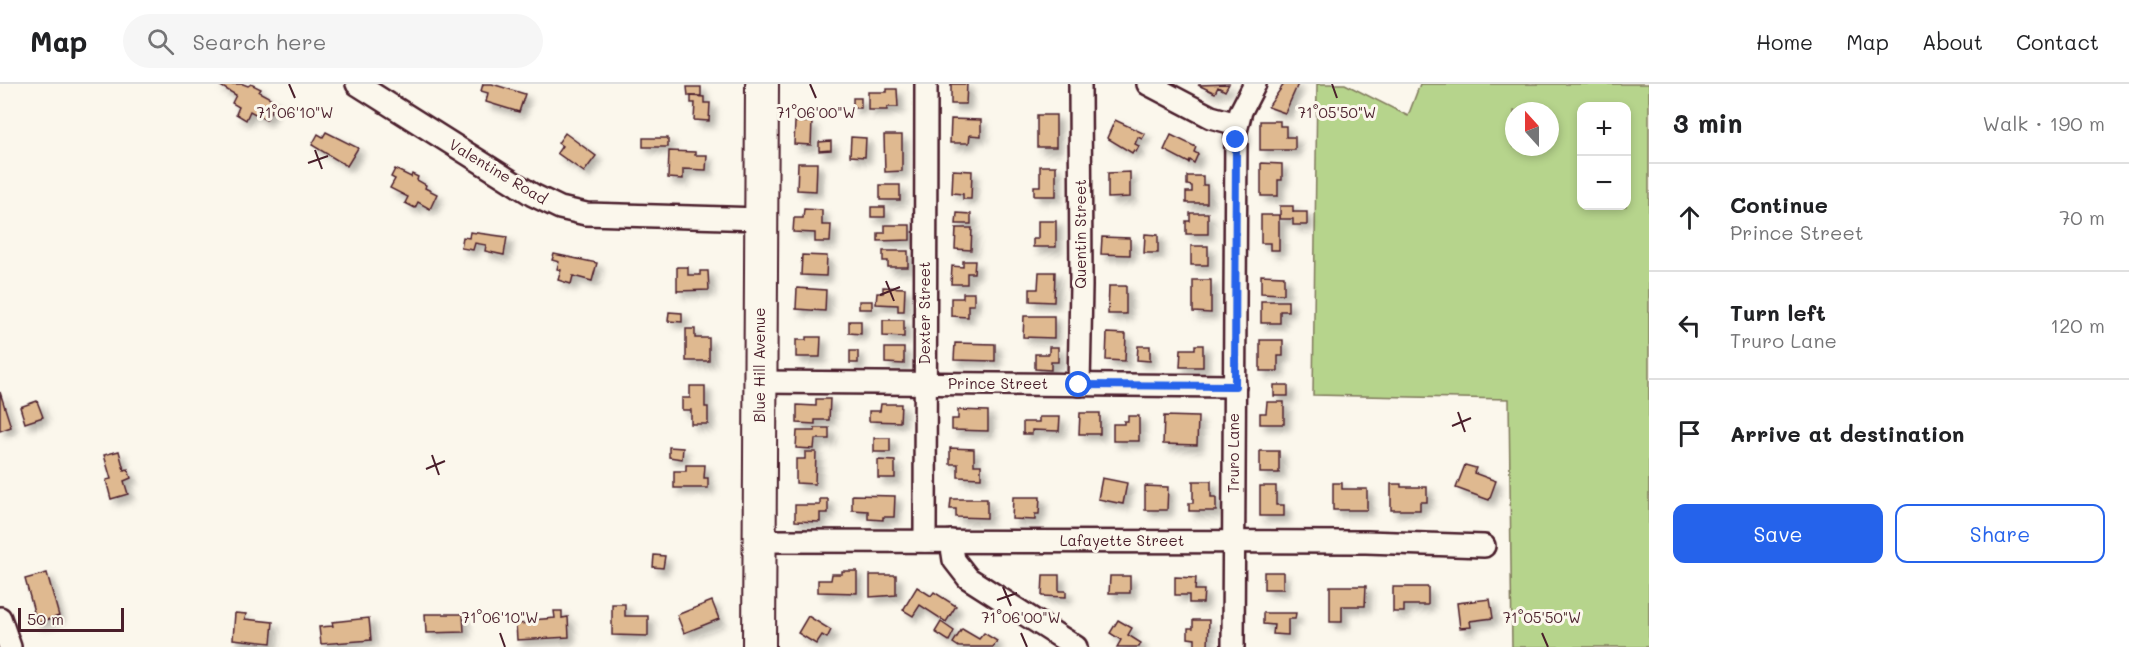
<!DOCTYPE html>
<meta charset="utf-8">
<style>
:root{--surface:#fff;--page:#f6f6f6;--text:#202124;--muted:#757577;--line:#e0e0e0;--accent:#2563eb}
body{margin:0;font-family:Mali,sans-serif;background:var(--page);color:var(--text)}
.controls{position:absolute;right:18px;top:18px;display:grid;overflow:hidden;border-radius:12px;box-shadow:0 3px 9px #0003}
.controls button{width:54px;height:54px;display:grid;place-items:center;padding:0;border:0;border-bottom:2px solid var(--line);background:var(--surface);color:var(--text);font:30px sans-serif}
.compass{position:absolute;left:1505px;top:18px;width:54px;height:54px;border-radius:50%;background:var(--surface);box-shadow:0 3px 9px #0003;rotate:339deg}
.scale{position:absolute;left:18px;bottom:15px;width:106px;box-sizing:border-box;padding-left:6px;border:3px solid #4a1f2b;border-top:0;font-size:16px;line-height:21px;white-space:nowrap;color:#4a1f2b;-webkit-text-stroke:4px #fbf7ec;paint-order:stroke}
.stop{position:absolute;width:18px;height:18px;margin:-14px;border:4px solid #2563eb;border-radius:50%;background:#fff}
.stop.end{background:#2563eb;border-color:#fff;box-shadow:0 2px 6px #0008}
.list{margin:0;padding:0;list-style:none}
h2{display:flex;justify-content:space-between;align-items:center;height:78px;margin:0;padding:0 24px;font-size:26px}
h2 small{font-size:20px;font-weight:400;color:var(--muted)}
.list li{display:grid;grid-template-columns:39px 1fr auto;gap:18px;align-items:center;box-sizing:border-box;height:108px;padding:0 24px;border-top:2px solid var(--line)}
.list b{display:block;font-size:22px;white-space:nowrap}
.list p{margin:0;font-size:20px;white-space:nowrap;color:var(--muted)}
.list em{font-size:20px;font-style:normal;color:var(--muted)}
.actions{display:flex;gap:12px;padding:18px 24px}
.actions a{flex:1;padding:14px 0;border:2px solid var(--accent);border-radius:12px;text-align:center;font-size:21px;color:var(--accent)}
.actions .main{background:var(--accent);color:#fff}
.icon{flex:none;width:33px;height:33px;fill:none;stroke:currentColor;stroke-width:2;stroke-linecap:round;stroke-linejoin:round}
.map{position:relative;flex:none;width:1649px;height:563px;overflow:hidden}
header{display:flex;align-items:center;gap:36px;box-sizing:border-box;height:84px;padding:0 30px;background:var(--surface);border-bottom:2px solid var(--line)}
header strong{font-size:28px}
nav{display:flex;gap:33px;margin-inline-start:auto;font-size:21px}
.search{width:420px;height:54px;background:var(--page);display:flex;align-items:center;gap:15px;box-sizing:border-box;padding:0 21px;border-radius:33px;color:var(--muted);font-size:22px}
main{display:flex}
aside{flex:1;background:var(--surface)}
.map>svg:first-child{display:block}
.green{fill:#b6d48c;stroke:#807a5c;stroke-width:1.5;fill-rule:evenodd}
.building{fill:#dfb990;stroke:#4a1f2b;stroke-width:1.5;filter:url(#shadow)}
.lines{fill:none;stroke-linecap:round;stroke-linejoin:round}
.minor-casing{stroke:#4a1f2b;stroke-width:26}
.highway-casing{stroke:#4a1f2b;stroke-width:36}
.minor{stroke:#fbf7ec;stroke-width:21}
.highway{stroke:#fbf7ec;stroke-width:32}
.route{stroke:#2563eb;stroke-width:8}
.ticks{fill:none;stroke:#4a1f2b;stroke-width:2}
.labels{text-anchor:middle;stroke-width:6;stroke-linejoin:round;paint-order:stroke}
.street-label{font-size:15px;fill:#4a1f2b;stroke:#fbf7ec}
.ticks-label{font-size:15px;text-anchor:middle;fill:#4a1f2b;stroke:#fbf7ec;stroke-width:6;stroke-linejoin:round;paint-order:stroke}
</style>
<header>
<strong>Map</strong>
<div class="search"><svg class="icon" aria-label="search" viewBox="0 0 24 24"><circle cx="10" cy="10" r="6"/><path d="M15 15l6 6"/></svg>Search here</div>
<nav><a>Home</a><a>Map</a><a>About</a><a>Contact</a></nav>
</header>
<main>
<div class="map">
<svg width="1649" height="563" viewBox="0 0 1649 563">
<defs>
<filter id="shadow"><feDropShadow dx="5.5" dy="5.5" stdDeviation="3" flood-color="#0004"/></filter>
</defs>
<rect width="100%" height="100%" fill="#fbf7ec"/>
<filter id="ink" filterUnits="userSpaceOnUse"><feTurbulence type="fractalNoise" baseFrequency=".0167" numOctaves="2"/><feDisplacementMap in="SourceGraphic" scale="12" xChannelSelector="R" yChannelSelector="G"/><feConvolveMatrix kernelMatrix="1 2 1 2 8 2 1 2 1" color-interpolation-filters="sRGB"/></filter>
<g filter="url(#ink)">
<!-- green -->
<path class="green" d="M1317,0H1345L1408,32L1420,0H1649V563H1512L1509,315L1313,311ZM1582,22H1626V122H1582ZM1514,27H1550V63H1514Z"/>
<!-- building -->
<g class="building">
<path d="M217,0H243L248,2L251,0L261,5L259,8L276,17L266,36L250,27L246,36L236,30L239,23L232,19L236,11Z"/>
<path d="M483,0H492L525,10L519,28L486,18L488,9L481,7Z"/>
<path d="M951,0H967L966,20H951Z"/>
<path d="M1229,0L1225,7L1218,3L1215,9L1198,1Z"/>
<path d="M1284,0H1298L1285,29L1268,23Z"/>
<path d="M687,3H701V12H688Z"/>
<path d="M887,5H897L898,23H887V26H868V8H887Z"/>
<path d="M691,12L704,13V19H710L709,37L694,36L695,19H691Z"/>
<rect x="853" y="14" width="8" height="10"/>
<rect x="1037" y="31" width="19" height="32"/>
<path d="M951,35L981,36V52L970,51L969,59H950Z"/>
<path d="M1115,36L1145,50L1142,55L1138,53L1135,60L1139,62L1136,68L1134,66L1132,69L1107,54Z"/>
<path d="M1260,37H1280V42H1286V53H1295V66H1260Z"/>
<path d="M795,38H812L811,61L794,60Z"/>
<path d="M326,48L358,64L347,82L312,61L318,50L323,53Z"/>
<path d="M565,49L596,72L584,88L557,69L562,62L558,59Z"/>
<path d="M884,51H902V87L885,88Z"/>
<path d="M1171,51L1196,63L1194,68L1198,70L1194,79L1190,76L1189,79L1164,66Z"/>
<path d="M851,53L866,54L865,73L850,72Z"/>
<rect x="643" y="54" width="25" height="9"/>
<path d="M831,57V66L819,67V58Z"/>
<path d="M669,67L695,68V71H707L706,86L683,85V95L668,94Z"/>
<path d="M798,79H817L816,107L797,106Z"/>
<path d="M1261,79L1282,80V96H1278V112H1261Z"/>
<path d="M1040,82H1056V112H1034V102H1040Z"/>
<path d="M395,85L411,93L412,90L418,93L417,96L426,101L425,104L437,110L430,125L418,118L415,124L405,119L408,113L390,104L395,95L391,93Z"/>
<path d="M953,86L972,87L971,115H963V110L952,109Z"/>
<path d="M1130,88V113L1108,114V89Z"/>
<path d="M1187,92H1203V101H1207V119H1186V108H1192V102L1187,101Z"/>
<rect x="880" y="101" width="20" height="15"/>
<path d="M1280,122H1293V128H1307V141H1293V135H1280Z"/>
<rect x="871" y="123" width="14" height="10"/>
<path d="M804,125L822,126V141H831L830,158H815V149L793,148L794,134H803Z"/>
<path d="M957,129L971,130V140H956Z"/>
<path d="M1190,129H1208V150H1186V137H1190Z"/>
<path d="M1261,131H1279V166H1270V159H1261Z"/>
<path d="M1038,137H1056V163H1033V155H1038Z"/>
<path d="M885,141H910V156L878,157V149H885Z"/>
<path d="M956,144H972L971,166L955,165Z"/>
<path d="M470,148L507,153L504,171L485,167L486,161L475,159L473,166L461,164L463,153L469,154Z"/>
<path d="M1145,150L1158,151V169H1144Z"/>
<path d="M1102,153L1130,154V171L1101,170Z"/>
<rect x="1191" y="162" width="17" height="19"/>
<path d="M883,167H908V183H888V177H883Z"/>
<path d="M554,170L597,179L592,197L573,192L571,200L558,196L561,186L557,185L559,178L552,176Z"/>
<path d="M802,171L827,172L826,192L801,191Z"/>
<path d="M963,177H975L974,189H967V200H951L952,182L963,183Z"/>
<path d="M677,183H688V191H700V187H708L709,206L677,207Z"/>
<path d="M1039,188H1055L1054,218L1030,217V205H1038Z"/>
<path d="M1261,191L1284,192V210L1261,209Z"/>
<path d="M1193,196H1211V229L1193,228Z"/>
<path d="M1109,202H1126V230H1108Z"/>
<path d="M883,203L905,204L904,227H898V221L876,220L877,209H883Z"/>
<path d="M797,204L826,206L825,227L796,225Z"/>
<path d="M963,209H974V221H968V233L951,232V214H963Z"/>
<rect x="859" y="217" width="13" height="8"/>
<path d="M1261,217H1288V227H1280V239H1261Z"/>
<path d="M669,228L682,229V238L668,237Z"/>
<path d="M1024,232H1054V254L1023,253Z"/>
<path d="M883,236H904V253L883,252Z"/>
<path d="M849,237H861V250L849,249Z"/>
<path d="M686,245H695V254H709V277H686Z"/>
<path d="M1107,249L1126,250L1125,277L1106,276Z"/>
<path d="M806,253H821L820,273H796V256H806Z"/>
<path d="M1260,256H1283V272H1278V287H1260Z"/>
<path d="M955,259L995,260V277L954,276Z"/>
<path d="M1195,261H1203V283H1180L1181,265H1195Z"/>
<path d="M1138,262H1150V277L1137,276Z"/>
<path d="M1049,263H1058V278H1051V286L1035,285V270H1049Z"/>
<path d="M885,264H904V280L885,279Z"/>
<rect x="850" y="267" width="8" height="12"/>
<rect x="1274" y="301" width="14" height="11"/>
<path d="M690,302H705V323H708V340H691V326H682V314H690Z"/>
<path d="M0,308L11,343L0,347Z"/>
<path d="M816,315H830L829,336H815V340L797,339V321L816,322Z"/>
<path d="M37,317L43,333L25,339L20,323Z"/>
<path d="M1267,318H1284V340H1260V329H1266Z"/>
<path d="M881,320H901L900,338L869,337V327H880Z"/>
<path d="M958,326L988,327V347L952,346V335H958Z"/>
<path d="M1080,329H1100V350H1079Z"/>
<path d="M1128,332H1139V357H1113V340H1124V337H1128Z"/>
<path d="M1164,332L1198,333L1197,361L1163,360Z"/>
<path d="M1039,333H1060L1059,347L1032,346V350H1023V338H1039Z"/>
<path d="M815,344H829V355H815L814,365L796,364L797,347H815Z"/>
<rect x="874" y="354" width="16" height="14"/>
<path d="M669,363L683,364L682,375L669,373Z"/>
<path d="M950,364L974,365V381H981V394L958,393V380H950Z"/>
<path d="M119,367L124,386L128,385L131,394L124,397L128,410L111,415L106,396L111,395L104,371Z"/>
<rect x="1260" y="367" width="19" height="22"/>
<path d="M805,368H816L815,400L796,399V375H805Z"/>
<path d="M878,376L895,377V394H878Z"/>
<path d="M686,381H705L704,394H708V404H674V387H686Z"/>
<path d="M1465,381L1476,384L1474,389L1496,397L1489,416L1456,404Z"/>
<path d="M1102,394L1127,399L1123,420L1098,415Z"/>
<path d="M1193,397H1211V413H1216V427H1189V419H1193Z"/>
<path d="M1333,399H1342V405H1367V426H1333Z"/>
<path d="M1391,400H1401V403H1427V418H1420V426H1391Z"/>
<path d="M1145,402L1168,403L1167,426H1145Z"/>
<path d="M1260,402H1276V421H1284V432H1260Z"/>
<path d="M852,411L895,412L894,433H883V436L868,435V427L852,426Z"/>
<path d="M1013,413H1040L1039,430H1035V436L1012,435Z"/>
<path d="M820,415H828V429H820V438L795,437V421H820Z"/>
<path d="M951,415H987V434L956,433V425H950Z"/>
<path d="M654,471L665,472L663,484L653,483Z"/>
<path d="M842,487H857V509L818,508V496H831L832,490H842Z"/>
<rect x="1264" y="488" width="19" height="17"/>
<path d="M47,489L59,532L37,539L25,495Z"/>
<path d="M870,491H896V511L870,513Z"/>
<path d="M1043,491H1059V507H1066V513L1042,512Z"/>
<path d="M1110,492H1130V509H1109Z"/>
<path d="M1175,493L1196,494L1195,506H1204L1203,519H1189V511H1175Z"/>
<path d="M1330,502H1366L1365,522H1342V538H1330Z"/>
<path d="M917,503L931,512L934,508L956,522L946,538L920,521L913,532L903,526Z"/>
<path d="M1393,503H1428V521H1404V528H1393Z"/>
<path d="M1490,515L1493,534L1470,537L1471,543L1460,544L1457,519Z"/>
<path d="M712,517L719,535L684,549L677,531Z"/>
<path d="M612,520H625V532H648V552L612,551Z"/>
<path d="M554,527H562V534L568,533L569,553L517,556L516,540L531,539V536L555,534Z"/>
<path d="M235,529L246,530L245,535L273,538L271,559L233,555Z"/>
<path d="M1263,529H1296L1295,535H1288V551L1273,550L1274,541L1263,540Z"/>
<path d="M425,530H463L464,548L426,549Z"/>
<path d="M808,532L831,546L827,554L822,551L816,560L798,549Z"/>
<path d="M369,534L371,556L321,560L319,543L333,542L332,538Z"/>
<path d="M1118,536L1132,544L1128,551L1141,559L1139,563H1117L1121,556L1110,549Z"/>
<path d="M1193,536H1209L1208,563H1195V555L1188,554V544H1193Z"/>
<path d="M941,538L954,547L949,557L935,548Z"/>
<path d="M962,545L979,555L984,549L997,557L993,563H959L953,559Z"/>
</g>
<g class="lines">
<!-- minor casing -->
<g class="minor-casing">
<g id="minor">
<path d="M357,0L533,111L560,124L586,130L761,135"/>
<path d="M1148,0L1211,33L1237,40"/>
<path d="M760,298L1235,302"/>
<path d="M1079,301L1081,202L1080,0"/>
<path d="M759,457L1366,458L1484,462"/>
<path d="M925,457L926,0"/>
<path d="M951,457L954,476L968,494L1076,563"/>
<path d="M0,534L10,563"/>
<path d="M1233,563L1236,47L1241,27L1255,0"/>
</g>
</g>
<!-- highway casing -->
<g class="highway-casing">
<path id="highway" d="M759,563L762,0"/>
</g>
<!-- minor -->
<use href="#minor" class="minor"/>
<!-- highway -->
<use href="#highway" class="highway"/>
</g>
</g>
<g class="lines" filter="url(#ink)">
<!-- route -->
<path class="route" d="M1079,301L1235,302L1236,56"/>
</g>
<!-- ticks -->
<path class="ticks" d="M289,0L295,14M810,0L816,14M1332,0L1337,14M315,66L322,85M308,79L328,72M886,197L894,217M880,211L900,203M1458,328L1465,348M1452,342L1471,334M432,371L439,391M426,385L445,377M1003,503L1011,522M997,516L1017,509M500,549L505,563M1021,549L1027,563M1542,549L1548,563"/>
<g class="labels">
<!-- street labels -->
<g class="street-label">
<text transform="translate(498 88) rotate(31)" y="5">Valentine Road</text>
<text transform="translate(1081 150) rotate(-90)" y="5">Quentin Street</text>
<text transform="translate(925 229) rotate(-90)" y="5">Dexter Street</text>
<text transform="translate(760 281) rotate(-90)" y="5">Blue Hill Avenue</text>
<text x="998" y="305">Prince Street</text>
<text transform="translate(1234 369) rotate(-90)" y="5">Truro Lane</text>
<text x="1122" y="462">Lafayette Street</text>
</g>
</g>
<g class="ticks-label">
<text x="295" y="34">71°06'10"W</text>
<text x="816" y="34">71°06'00"W</text>
<text x="1337" y="34">71°05'50"W</text>
<text x="500" y="539">71°06'10"W</text>
<text x="1021" y="539">71°06'00"W</text>
<text x="1542" y="539">71°05'50"W</text>
</g>
</svg>
<div class="controls">
<button>+</button>
<button>−</button>
</div>
<svg class="compass" viewBox="-18 -18 36 36"><path d="M0-13l5 13h-10z" fill="#e53935"/><path d="M0 13l5-13h-10z" fill="#757577"/></svg>
<div class="scale">50 m</div>
<div class="stop" style="left:1079px;top:301px"></div>
<div class="stop end" style="left:1236px;top:56px"></div>
</div>
<aside>
<h2>3 min<small>Walk · 190 m</small></h2>
<ul class="list">
<li><svg class="icon" aria-label="ahead" viewBox="0 0 24 24"><path d="M12 20V5M6 11l6-6 6 6"/></svg><div><b>Continue</b><p>Prince Street</p></div><em>70 m</em></li>
<li><svg class="icon" aria-label="left" viewBox="0 0 24 24"><path d="M17 20v-9H6M10 6l-5 5 5 5"/></svg><div><b>Turn left</b><p>Truro Lane</p></div><em>120 m</em></li>
<li><svg class="icon" aria-label="arrive" viewBox="0 0 24 24"><path d="M6 21V4h12l-3 4 3 4H6"/></svg><div><b>Arrive at destination</b></div></li>
</ul>
<div class="actions"><a class="main">Save</a><a>Share</a></div>
</aside>
</main>
